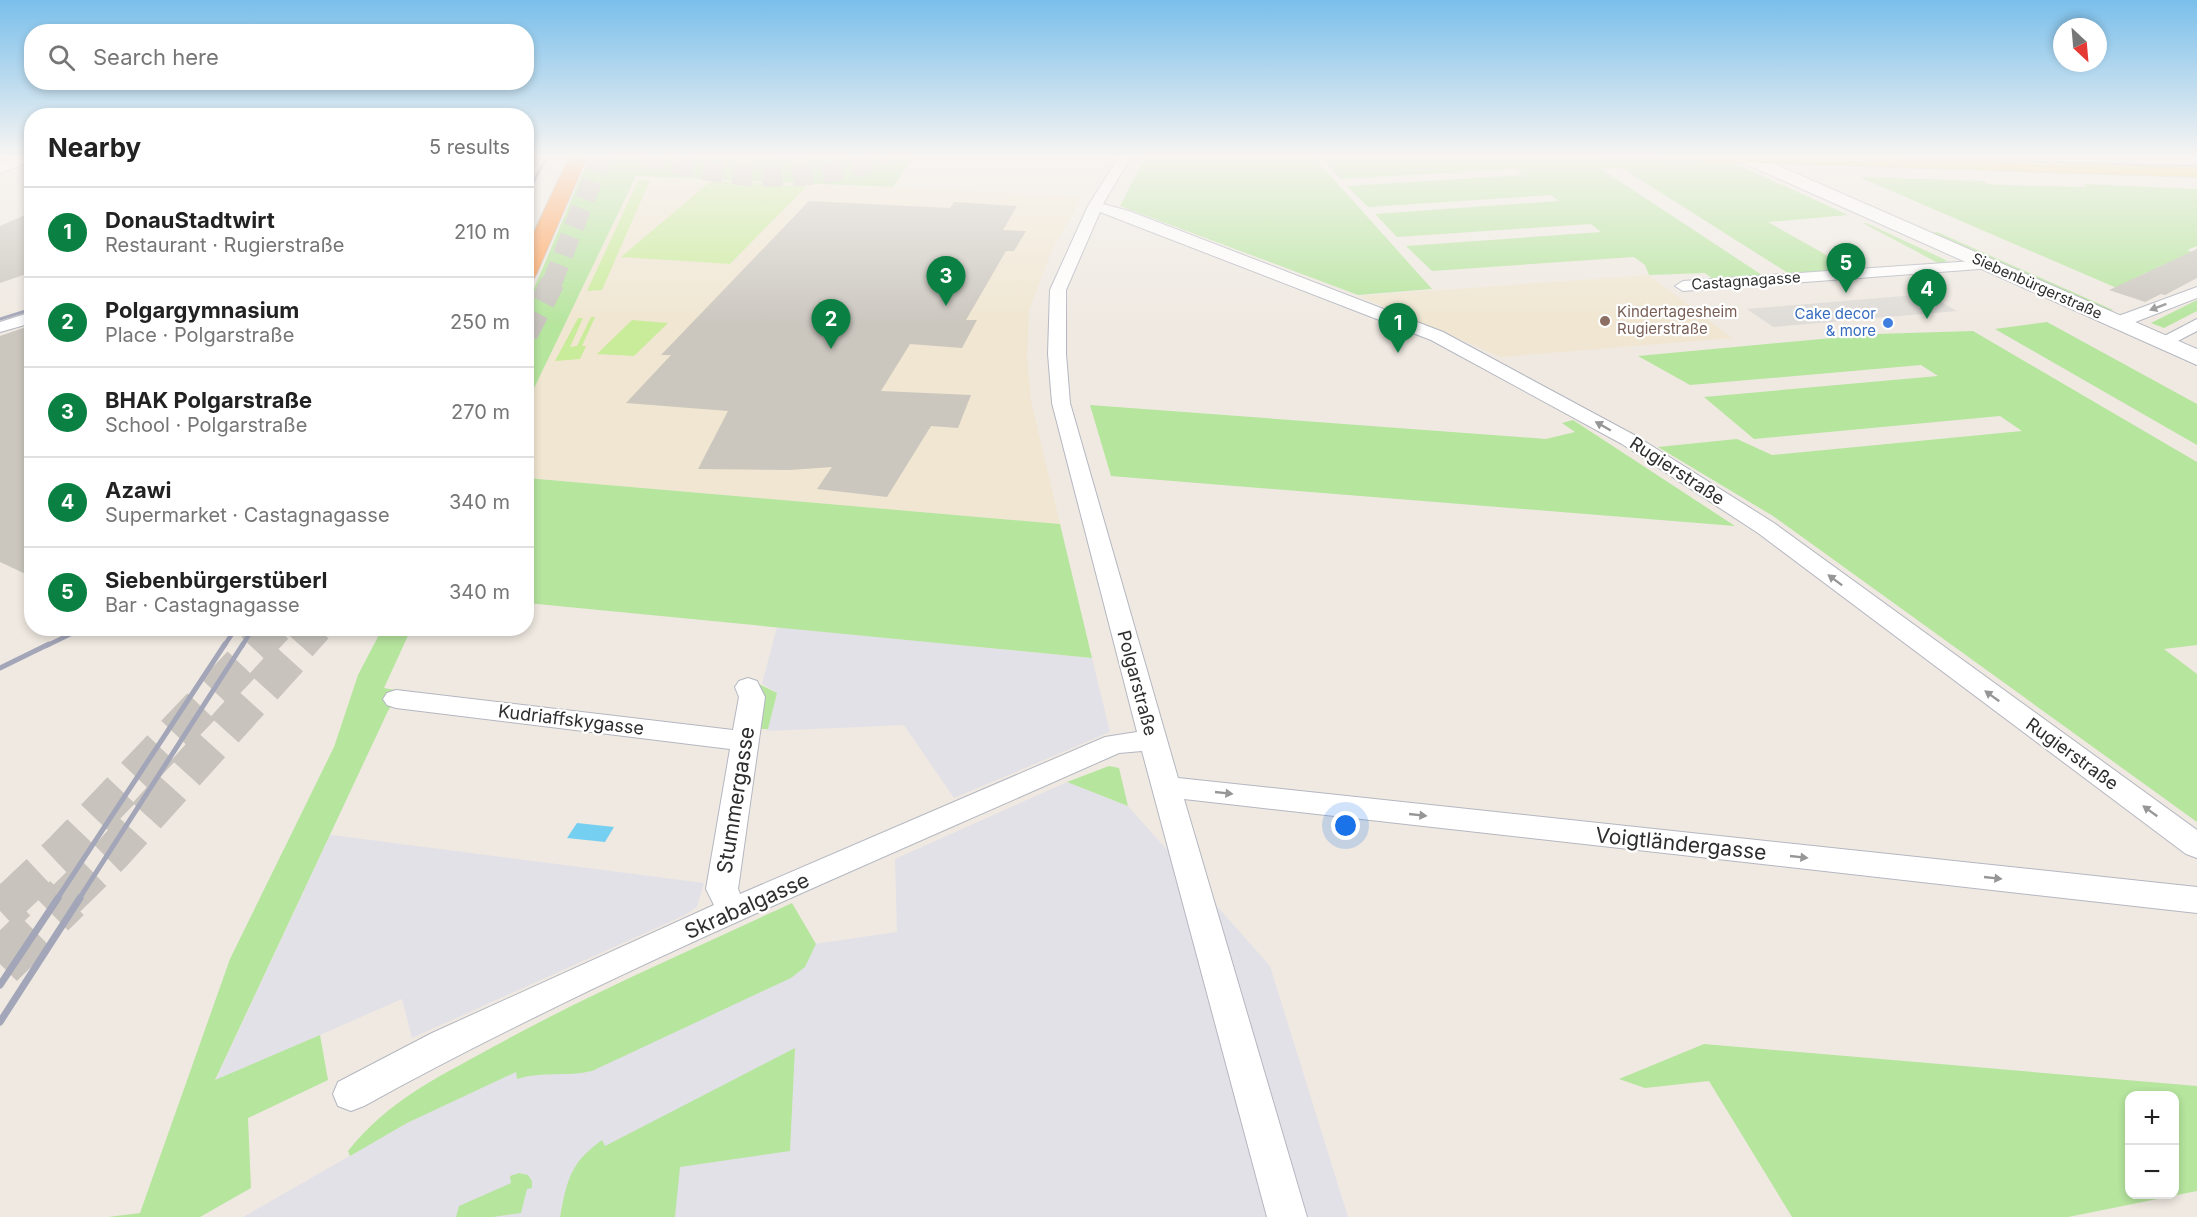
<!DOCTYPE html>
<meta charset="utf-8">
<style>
:root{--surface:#fff;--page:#f2f2f2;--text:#222;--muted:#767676;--line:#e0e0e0;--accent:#0b8043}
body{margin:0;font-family:Inter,sans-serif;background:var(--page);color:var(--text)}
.controls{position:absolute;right:18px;bottom:18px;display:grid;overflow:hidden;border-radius:12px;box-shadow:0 3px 9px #0003}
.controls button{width:54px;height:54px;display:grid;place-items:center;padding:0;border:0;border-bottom:2px solid var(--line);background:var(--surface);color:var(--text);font:30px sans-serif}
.compass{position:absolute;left:2053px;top:18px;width:54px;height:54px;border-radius:50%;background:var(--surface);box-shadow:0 3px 9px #0003;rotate:154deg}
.you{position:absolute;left:1346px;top:826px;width:21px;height:21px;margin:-15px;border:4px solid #fff;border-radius:50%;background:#1a73e8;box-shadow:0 0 0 9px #1a73e833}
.badge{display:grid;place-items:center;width:39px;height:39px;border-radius:50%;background:var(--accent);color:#fff;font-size:20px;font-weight:700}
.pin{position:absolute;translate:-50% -50px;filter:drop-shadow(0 2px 3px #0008)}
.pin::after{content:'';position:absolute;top:32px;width:21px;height:18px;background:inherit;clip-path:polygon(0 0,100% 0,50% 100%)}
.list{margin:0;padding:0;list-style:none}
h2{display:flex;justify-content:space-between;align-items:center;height:78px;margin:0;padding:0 24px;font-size:26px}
h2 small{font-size:20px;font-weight:400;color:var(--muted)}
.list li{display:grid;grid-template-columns:39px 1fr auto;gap:18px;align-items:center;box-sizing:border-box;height:90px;padding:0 24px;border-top:2px solid var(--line)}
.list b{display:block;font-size:22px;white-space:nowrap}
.list p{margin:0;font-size:20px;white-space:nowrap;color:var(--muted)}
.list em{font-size:20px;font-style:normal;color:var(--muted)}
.icon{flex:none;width:33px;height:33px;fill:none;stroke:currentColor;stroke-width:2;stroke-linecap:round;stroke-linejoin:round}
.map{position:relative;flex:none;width:2197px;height:1217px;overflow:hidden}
.search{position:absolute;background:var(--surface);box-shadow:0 3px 9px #0003;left:24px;top:24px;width:510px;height:66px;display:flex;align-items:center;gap:15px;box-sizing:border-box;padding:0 21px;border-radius:24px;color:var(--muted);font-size:22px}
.panel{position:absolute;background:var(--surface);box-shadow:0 3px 9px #0003;left:24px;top:108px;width:510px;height:528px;border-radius:24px}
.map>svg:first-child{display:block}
.industrial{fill:#e3e1e8}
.education{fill:#f0e6d1}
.green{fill:#b6e59e;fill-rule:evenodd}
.pitch{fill:#c9ec9a}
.plaza{fill:#dfdcd8}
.water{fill:#75cff0}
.building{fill:#cbc7bf}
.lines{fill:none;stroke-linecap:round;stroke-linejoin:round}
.highway-tunnel-far4{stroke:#c8c4bd;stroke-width:20;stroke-dasharray:20 10;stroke-linecap:butt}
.highway-tunnel-far3{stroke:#c8c4bd;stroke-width:24;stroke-dasharray:24 12;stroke-linecap:butt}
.highway-tunnel-far2{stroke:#c8c4bd;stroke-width:31;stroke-dasharray:31 15;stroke-linecap:butt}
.highway-tunnel-far1{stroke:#c8c4bd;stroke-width:38;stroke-dasharray:38 20;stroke-linecap:butt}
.highway-tunnel{stroke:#c8c4bd;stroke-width:48;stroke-dasharray:48 24;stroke-linecap:butt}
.street-casing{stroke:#b4b7c1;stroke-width:2}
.secondary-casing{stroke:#b4b7c1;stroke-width:2}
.primary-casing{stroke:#c9c9c9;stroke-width:2}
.highway-casing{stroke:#c9c9c9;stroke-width:2}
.street{fill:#fff;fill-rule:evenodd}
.secondary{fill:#fff;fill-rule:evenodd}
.primary{fill:#f2d163;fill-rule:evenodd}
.highway{fill:#ffa35c;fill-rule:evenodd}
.tram{stroke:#a3a6b8;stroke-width:1.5}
.rail-far3{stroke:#a3a6b8;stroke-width:3}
.rail-far2{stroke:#a3a6b8;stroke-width:4.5}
.rail-far1{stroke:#a3a6b8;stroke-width:5}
.rail{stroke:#a3a6b8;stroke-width:7}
.oneway{fill:#969696}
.education-dot{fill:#8d6e63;stroke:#fff;stroke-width:2}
.shop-dot{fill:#3f7fe0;stroke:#fff;stroke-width:2}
.labels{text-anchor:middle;stroke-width:4.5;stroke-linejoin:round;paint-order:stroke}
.far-street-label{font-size:15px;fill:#2e2e2e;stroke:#fff}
.far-education-label{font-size:15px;fill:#785e54;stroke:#fff;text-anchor:start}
.far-shop-label{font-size:15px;fill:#366cbe;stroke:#fff;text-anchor:end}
.street-label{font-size:18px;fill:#2e2e2e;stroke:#fff}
.near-street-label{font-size:21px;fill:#2e2e2e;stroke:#fff}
</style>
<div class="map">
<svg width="2197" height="1217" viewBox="0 0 2197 1217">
<rect width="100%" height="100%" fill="#efe9e1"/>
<!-- industrial -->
<g class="industrial">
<path d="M777,627L1092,658L1110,732L954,798L904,725L767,731L777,693L762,684Z"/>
<path d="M1067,782L1128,806L1270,966L1348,1217H243L407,1123L808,933L814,944L897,932L895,859Z"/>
<path d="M330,835L339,836L704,883L697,907L685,915L412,1038L402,999L215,1081Z"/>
</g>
<!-- education -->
<g class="education">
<path d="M636,176L1083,196L1052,250L1029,310L1027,358L1031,401L1060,524L527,478L526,405Z"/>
<path d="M1649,275L1732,338L1501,357L1359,296Z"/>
</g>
<!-- green -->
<g class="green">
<path d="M590,155H748L790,160L838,155H915L893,187L636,176L526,405L527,305Z"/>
<path d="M1146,155H1312L1432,289L1358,295L1120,206Z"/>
<path d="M1317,155H1490L1732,162L1848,215L1768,222L1851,269L1791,275L1622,168L1601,169L1765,277L1716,281L1705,273L1649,275L1645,265L1634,257L1432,271L1406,246L1601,232L1591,224L1397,237L1375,214L1559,201L1551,195L1368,207L1347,186L1523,175L1515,169L1341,179Z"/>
<path d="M1859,177L1983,181L1988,184L2002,185L2087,187L2083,184L2197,189V246L2187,250L2194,253L2158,267L2151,274L2147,272L2119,289Z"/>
<path d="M1863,223H1866L1948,261L1938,263Z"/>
<path d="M1937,232L2113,310L2108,311L1932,233Z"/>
<path d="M2197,300V311L2164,328L2151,323Z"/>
<path d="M2047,322L2197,404V445L1995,329Z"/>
<path d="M1973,331L2197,462V645L2164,649L2197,674V822L1773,516L1658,447L1737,439L1772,455L2022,431L2000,416L1754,439L1704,397L1938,376L1921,365L1690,385L1638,356L1876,334Z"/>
<path d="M1090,405L1546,439L1575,432L1562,423L1573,420L1735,526L1111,476Z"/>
<path d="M526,478L1060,524L1092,658L527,603Z"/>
<path d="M382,629H411L384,688L402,691L388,711L215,1080L320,1035L328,1080L248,1118L251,1188L200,1217H108L140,1213L230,959L334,747L358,675Z"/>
<path d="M759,684L777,693L768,729H756L761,698Z"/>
<path d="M1109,766L1119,768L1128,806L1067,782Z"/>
<path d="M792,903L816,944L805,967L791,978L592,1071C567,1077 542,1071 517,1079L516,1072L407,1123L350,1156L348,1151C389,1100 435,1079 491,1048C589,994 691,950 792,903Z"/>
<path d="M1704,1044L2197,1086V1191L2068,1217H1792L1709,1081L1645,1088L1619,1079ZM2130,1096H2174V1194H2130Z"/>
<path d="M795,1048L790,1151L680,1167L675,1217H560C567,1180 570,1163 602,1140L605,1146Z"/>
<path d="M519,1173L528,1175L532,1181V1188L527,1189L521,1213L493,1217H456L459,1206L511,1183L510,1176Z"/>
</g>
<!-- pitch -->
<g class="pitch">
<path d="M650,180L602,290L587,291L638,181Z"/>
<path d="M711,181L807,186L730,264L621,257Z"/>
<path d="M591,317H595L582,346H586L580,359L555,361L578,318H583L570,347L577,346Z"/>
<path d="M632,320L668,323L634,356L597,354Z"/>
</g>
<!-- plaza -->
<path class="plaza" d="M1927,294L1957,311L1773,327L1747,309Z"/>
<!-- water -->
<path class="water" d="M577,823L614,827L605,842L567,838Z"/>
<!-- building -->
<g class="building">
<path d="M809,201L950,208L954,202L1017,206L1003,230L1026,231L1014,251H1006L966,320H977L962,348L910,344L881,391L971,395L958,428L931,426L887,497L817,489L832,467L790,470L698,469L728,411L626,403L671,355H661Z"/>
<path d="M32,212V272L0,283V226Z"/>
<path d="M2197,249V278L2165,295L2161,294L2145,302L2109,290Z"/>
<path d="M32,325V577L0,562V336Z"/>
</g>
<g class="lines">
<!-- highway-tunnel-far4 -->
<g class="highway-tunnel-far4">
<path d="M645,155C719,180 815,188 887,155"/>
<path d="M552,283L602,155"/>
</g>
<!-- highway-tunnel-far3 -->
<path class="highway-tunnel-far3" d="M526,334L553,282"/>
<!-- highway-tunnel-far2 -->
<g class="highway-tunnel-far2">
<path d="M260,646L277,628"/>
<path d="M301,646L317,628"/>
</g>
<!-- highway-tunnel-far1 -->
<g class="highway-tunnel-far1">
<path d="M12,899L64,850L261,644"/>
<path d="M66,899L112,854L302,644"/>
</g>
<!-- highway-tunnel -->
<g class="highway-tunnel">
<path d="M0,911L14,898"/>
<path d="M0,964L67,898"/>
</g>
<!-- street casing -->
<g class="street-casing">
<g id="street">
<path d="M1120,155H1132L1103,204L1129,211L1443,332L1636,436L1774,523L2197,830V858L2186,854L1758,533L1622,444L1431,340L1100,212L1066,290V354L1070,403L1178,778L2197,887V913L1184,799L1307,1217H1267L1142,751L1119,753C866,866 607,972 364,1106L351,1111L338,1106L333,1094L338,1082L432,1033L714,905L706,889L730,749L396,708L387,705L383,699L387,693L396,690L733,730L739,697L735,687L739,681L748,678L757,681L765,697L738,889L740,894L1105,737L1137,732L1052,403L1048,354L1050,290L1088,206Z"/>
<path d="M1988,260L1996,265L1993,268L1683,291L1675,286L1683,281Z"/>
<path d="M2197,287V298L2125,326H2113L2111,322L2113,318Z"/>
<path d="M32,312V323L0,332V322Z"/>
<path d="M2197,319V331L2168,346H2156L2153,342Z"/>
</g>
</g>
<!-- secondary casing -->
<g class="secondary-casing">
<g id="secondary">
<path d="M17,155H32V161L0,173V162Z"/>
<path d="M1738,155H1754L2197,349V365L1739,161Z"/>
</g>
</g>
<!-- primary casing -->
<g class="primary-casing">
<path id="primary" d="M1662,155H1819L2197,167V177L1671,160Z"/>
</g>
<!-- highway casing -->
<g class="highway-casing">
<path id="highway" d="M570,155H588L537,273L534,278L526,279V249Z"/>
</g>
<!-- street -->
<use href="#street" class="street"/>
<!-- secondary -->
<use href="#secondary" class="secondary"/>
<!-- primary -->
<use href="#primary" class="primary"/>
<!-- highway -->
<use href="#highway" class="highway"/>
<!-- tram -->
<path class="tram" d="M1791,155L2197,166"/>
<!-- rail-far3 -->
<g class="rail-far3">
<path d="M526,195L548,155"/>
<path d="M0,319L32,309"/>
</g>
<!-- rail-far2 -->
<g class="rail-far2">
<path d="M46,646L83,628"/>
<path d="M224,646L236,628"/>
<path d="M242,646L253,628"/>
</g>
<!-- rail-far1 -->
<g class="rail-far1">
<path d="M0,668L49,644"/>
<path d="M57,899L225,644"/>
<path d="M79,899L243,644"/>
</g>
<!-- rail -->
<g class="rail">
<path d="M0,985L58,898"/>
<path d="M0,1022L80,898"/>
</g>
</g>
<!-- one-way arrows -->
<defs><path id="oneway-solid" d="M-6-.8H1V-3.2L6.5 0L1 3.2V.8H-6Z" transform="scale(1.5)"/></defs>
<g class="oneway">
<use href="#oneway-solid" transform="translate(2158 307) rotate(159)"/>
<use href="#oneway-solid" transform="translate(1603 426) rotate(-150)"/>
<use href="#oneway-solid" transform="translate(1835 580) rotate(-143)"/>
<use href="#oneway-solid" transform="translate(1992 696) rotate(-144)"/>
<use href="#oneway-solid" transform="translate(1224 793) rotate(6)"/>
<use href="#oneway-solid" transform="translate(2150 811) rotate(-144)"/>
<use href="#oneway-solid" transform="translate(1418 815) rotate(6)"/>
<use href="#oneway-solid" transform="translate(1799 857) rotate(6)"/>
<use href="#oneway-solid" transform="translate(1993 878) rotate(6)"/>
</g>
<!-- sky -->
<linearGradient id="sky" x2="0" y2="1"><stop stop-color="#7abfeb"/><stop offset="0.48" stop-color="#f8f5f2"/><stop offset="1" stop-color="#f8f5f2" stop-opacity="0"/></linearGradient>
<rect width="2197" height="325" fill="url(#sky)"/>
<!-- markers -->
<circle class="education-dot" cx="1605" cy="321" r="6"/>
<circle class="shop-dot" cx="1888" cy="323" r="6"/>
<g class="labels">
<!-- far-street labels -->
<g class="far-street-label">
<text transform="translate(1746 281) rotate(-4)" y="5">Castagnagasse</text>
<text transform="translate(2037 286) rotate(24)" y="5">Siebenbürgerstraße</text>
</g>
<!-- far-education labels -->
<g class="far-education-label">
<text x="1617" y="317">Kindertagesheim<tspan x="1617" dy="17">Rugierstraße</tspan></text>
</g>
<!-- far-shop labels -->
<g class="far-shop-label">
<text x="1876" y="319">Cake decor<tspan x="1876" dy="17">&amp; more</tspan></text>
</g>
<!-- street labels -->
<g class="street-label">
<text transform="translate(1677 471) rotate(33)" y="6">Rugierstraße</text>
<text transform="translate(1137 683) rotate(75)" y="6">Polgarstraße</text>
<text transform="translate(571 720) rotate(7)" y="6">Kudriaffskygasse</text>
<text transform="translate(2072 754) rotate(36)" y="6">Rugierstraße</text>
</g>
<!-- near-street labels -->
<g class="near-street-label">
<text transform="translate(736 800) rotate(-81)" y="7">Stummergasse</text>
<text transform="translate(1681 844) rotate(6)" y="7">Voigtländergasse</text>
<text transform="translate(747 906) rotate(-24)" y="7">Skrabalgasse</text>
</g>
</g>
</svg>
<div class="controls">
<button>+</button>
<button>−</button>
</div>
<svg class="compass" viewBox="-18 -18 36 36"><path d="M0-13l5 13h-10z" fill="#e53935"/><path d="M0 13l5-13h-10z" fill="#767676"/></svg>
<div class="you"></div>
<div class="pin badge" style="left:1398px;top:353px">1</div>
<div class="pin badge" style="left:831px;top:349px">2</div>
<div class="pin badge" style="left:946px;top:306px">3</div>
<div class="pin badge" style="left:1927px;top:319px">4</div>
<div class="pin badge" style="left:1846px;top:293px">5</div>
<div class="search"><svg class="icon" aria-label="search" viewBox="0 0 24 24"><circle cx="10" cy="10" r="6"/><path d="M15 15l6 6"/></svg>Search here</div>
<section class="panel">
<h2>Nearby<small>5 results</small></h2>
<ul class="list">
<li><span class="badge">1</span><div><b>DonauStadtwirt</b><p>Restaurant · Rugierstraße</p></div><em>210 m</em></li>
<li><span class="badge">2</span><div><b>Polgargymnasium</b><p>Place · Polgarstraße</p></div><em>250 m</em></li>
<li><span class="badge">3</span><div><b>BHAK Polgarstraße</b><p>School · Polgarstraße</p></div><em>270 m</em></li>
<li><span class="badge">4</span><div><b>Azawi</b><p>Supermarket · Castagnagasse</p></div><em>340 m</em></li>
<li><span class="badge">5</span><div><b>Siebenbürgerstüberl</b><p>Bar · Castagnagasse</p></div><em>340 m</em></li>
</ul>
</section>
</div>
